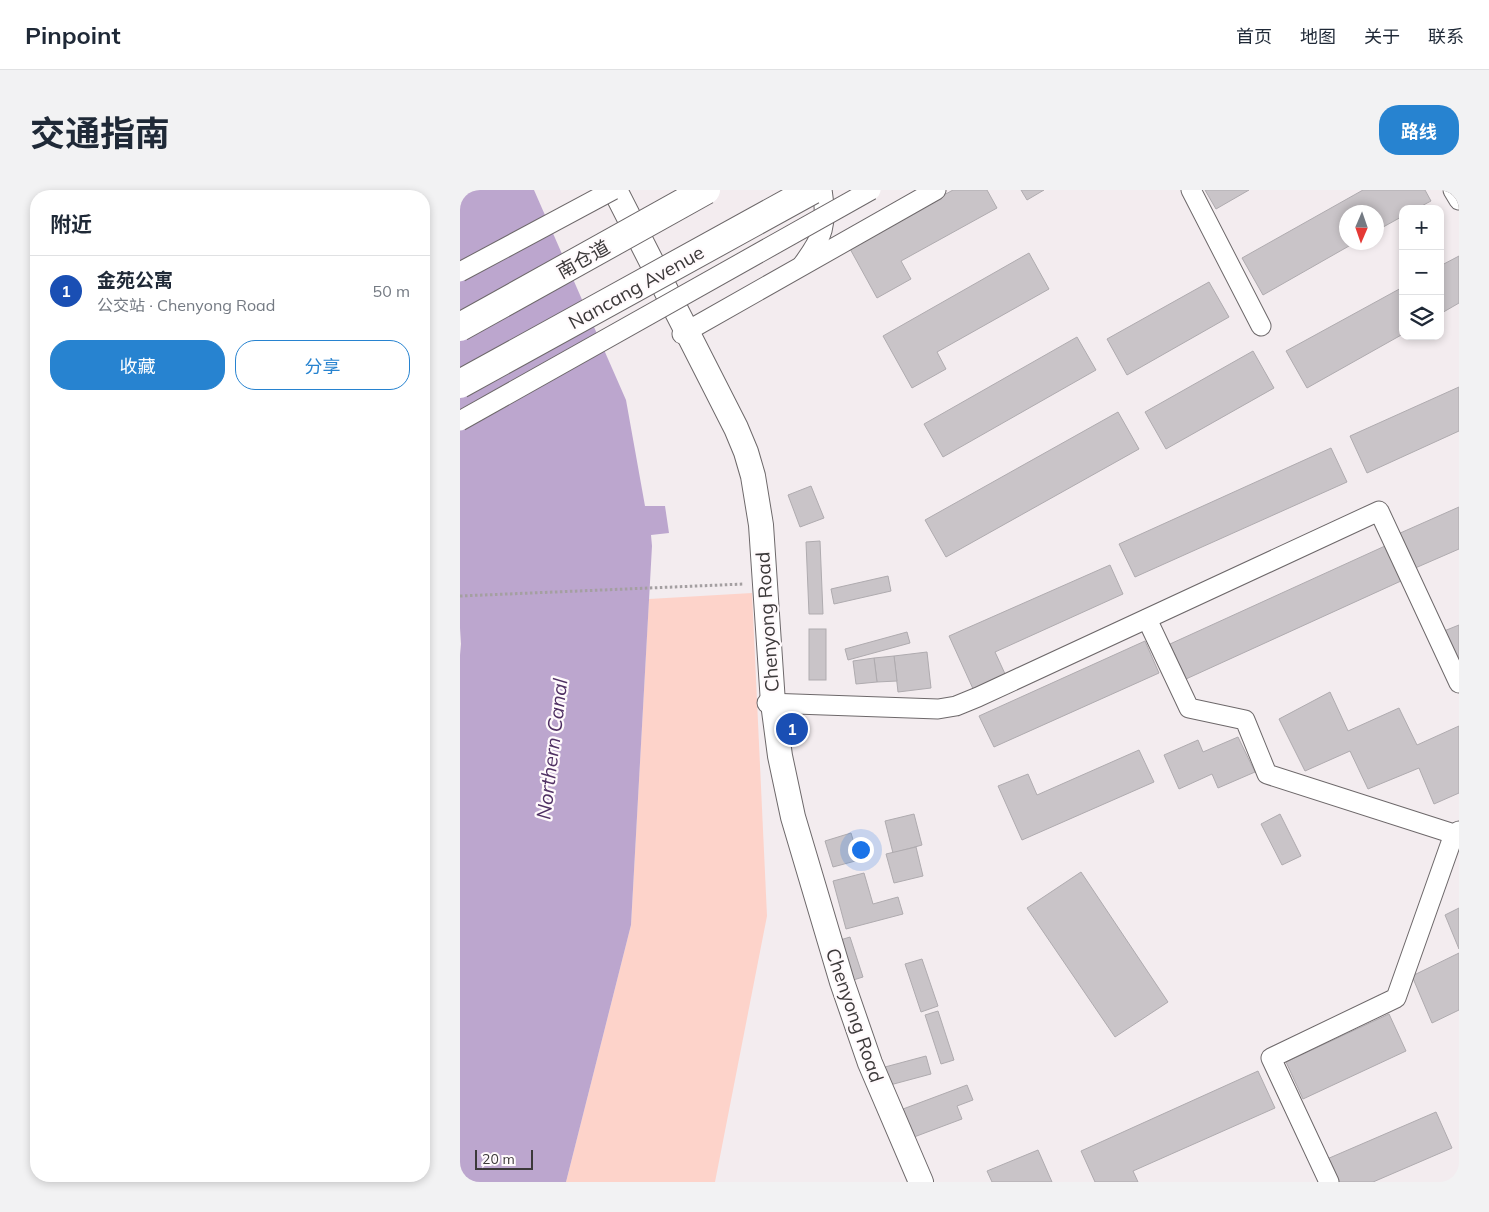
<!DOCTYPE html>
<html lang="zh">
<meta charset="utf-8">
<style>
:root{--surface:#fff;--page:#f2f2f3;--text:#1f2937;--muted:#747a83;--line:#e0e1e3;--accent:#2783d0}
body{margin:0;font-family:Mulish,"Noto Sans SC",sans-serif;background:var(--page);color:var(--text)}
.controls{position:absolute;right:15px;top:15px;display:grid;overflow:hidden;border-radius:10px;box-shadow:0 2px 8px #0003}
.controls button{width:45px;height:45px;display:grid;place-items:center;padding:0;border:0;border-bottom:1px solid var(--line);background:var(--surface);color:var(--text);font:25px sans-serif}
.compass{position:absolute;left:879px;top:15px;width:45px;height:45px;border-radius:50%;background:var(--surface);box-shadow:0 2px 8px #0003;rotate:182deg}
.scale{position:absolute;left:15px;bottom:12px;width:58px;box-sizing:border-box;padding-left:5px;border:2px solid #3c393a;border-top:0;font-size:14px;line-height:18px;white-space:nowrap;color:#3c393a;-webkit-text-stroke:4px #fffafc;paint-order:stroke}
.you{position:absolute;left:400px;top:659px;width:18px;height:18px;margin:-12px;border:4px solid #fff;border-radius:50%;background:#1a73e8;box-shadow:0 0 0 8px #1a73e833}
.badge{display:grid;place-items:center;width:32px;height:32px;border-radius:50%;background:var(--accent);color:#fff;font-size:16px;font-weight:700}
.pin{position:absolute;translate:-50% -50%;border:2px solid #fff;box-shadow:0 1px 5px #0006}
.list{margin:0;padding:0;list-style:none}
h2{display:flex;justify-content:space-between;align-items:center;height:65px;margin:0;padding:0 20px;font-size:21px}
h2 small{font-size:16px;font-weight:400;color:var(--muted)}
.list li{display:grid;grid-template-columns:32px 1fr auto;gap:15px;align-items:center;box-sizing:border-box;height:70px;padding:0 20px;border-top:1px solid var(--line)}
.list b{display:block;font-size:19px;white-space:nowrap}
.list p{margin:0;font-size:16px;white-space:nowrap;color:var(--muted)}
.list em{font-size:16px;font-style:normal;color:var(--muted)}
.actions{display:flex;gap:10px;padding:15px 20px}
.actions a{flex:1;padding:11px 0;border:1px solid var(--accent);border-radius:20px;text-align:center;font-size:18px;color:var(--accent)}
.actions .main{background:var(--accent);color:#fff}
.icon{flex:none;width:28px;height:28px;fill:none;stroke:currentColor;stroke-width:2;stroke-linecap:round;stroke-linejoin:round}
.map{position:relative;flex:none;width:999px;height:992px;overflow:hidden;border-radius:20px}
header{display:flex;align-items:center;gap:30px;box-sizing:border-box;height:70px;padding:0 25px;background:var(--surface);border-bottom:1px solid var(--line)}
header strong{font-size:24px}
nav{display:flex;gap:28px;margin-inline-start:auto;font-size:18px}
.intro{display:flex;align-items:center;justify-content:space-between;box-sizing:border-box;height:120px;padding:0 30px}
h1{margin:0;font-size:35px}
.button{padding:12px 22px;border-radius:20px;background:var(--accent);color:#fff;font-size:18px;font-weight:700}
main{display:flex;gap:30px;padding:0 30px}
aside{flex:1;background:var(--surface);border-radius:20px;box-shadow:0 2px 8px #0003}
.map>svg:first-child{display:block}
.green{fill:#fdd3ca}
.water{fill:#bca6ce}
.building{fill:#c9c4c8;stroke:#afabaf}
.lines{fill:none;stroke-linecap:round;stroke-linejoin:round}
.minor-casing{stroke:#6d686a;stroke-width:21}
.major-casing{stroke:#6d686a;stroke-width:26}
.path{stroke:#a49fa1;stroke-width:3;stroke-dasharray:2.5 2.5;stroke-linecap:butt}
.minor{stroke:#fff;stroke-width:19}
.major{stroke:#fff;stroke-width:24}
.minor-bridge-casing{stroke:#6d686a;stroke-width:21;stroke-linecap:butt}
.highway-bridge-casing{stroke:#6d686a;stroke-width:30;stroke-linecap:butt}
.minor-bridge{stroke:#fff;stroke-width:19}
.highway-bridge{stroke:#fff;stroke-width:28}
.labels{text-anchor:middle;stroke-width:4.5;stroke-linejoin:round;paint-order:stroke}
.street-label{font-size:19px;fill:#3c393a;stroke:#fffafc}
.water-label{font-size:20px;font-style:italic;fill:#4f3063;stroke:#fffafc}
</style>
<header>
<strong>Pinpoint</strong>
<nav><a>首页</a><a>地图</a><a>关于</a><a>联系</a></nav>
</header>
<div class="intro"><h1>交通指南</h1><a class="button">路线</a></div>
<main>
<aside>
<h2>附近<small></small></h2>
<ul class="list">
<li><span class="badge" style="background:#1a4fb4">1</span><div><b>金苑公寓</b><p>公交站 · Chenyong Road</p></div><em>50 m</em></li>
</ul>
<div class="actions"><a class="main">收藏</a><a>分享</a></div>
</aside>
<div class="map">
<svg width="999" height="992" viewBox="0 0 999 992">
<rect width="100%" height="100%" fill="#f3ecef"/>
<!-- green -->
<path class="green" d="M292,403L307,726L255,992H106L171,735L189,409Z"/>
<!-- water -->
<path class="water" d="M0,0H74L166,210L185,316H205L209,343L191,345L192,356L171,735L106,992H0V465L1,454L0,438Z"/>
<!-- building -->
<g class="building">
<path d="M493,0H527L537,18L441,71L451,89L417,108L389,57Z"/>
<path d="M561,0H584L567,10Z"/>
<path d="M745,0H789L756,19Z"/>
<path d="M903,0H965L971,11L956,19H943V26L916,41V22H886V52H896L803,105L782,68Z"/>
<path d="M569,63L589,99L477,162L486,179L452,198L423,146Z"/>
<path d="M999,66V113L980,124V76Z"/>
<path d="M749,92L769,127L667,185L647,149Z"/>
<path d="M943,97V144L847,198L826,161Z"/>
<path d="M617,147L636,180L483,267L464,234Z"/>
<path d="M793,161L814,198L706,259L685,222Z"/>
<path d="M999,197V241L907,283L890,246Z"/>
<path d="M658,222L679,259L486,367L465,330Z"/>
<path d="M871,258L887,292L675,387L659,354Z"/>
<path d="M351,296L364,328L340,337L328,305Z"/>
<path d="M999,317V359L953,379L938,344Z"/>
<path d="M360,351L363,424H349L346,352Z"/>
<path d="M925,356L941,391L726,489L710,454Z"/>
<path d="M650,375L663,404L535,462L546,486L514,501L489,446Z"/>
<path d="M428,386L431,401L374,414L371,399Z"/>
<path d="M999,435V473L984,441Z"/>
<rect x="349" y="439" width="17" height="51"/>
<path d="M447,442L450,453L388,470L385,459Z"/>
<path d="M685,451L699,483L534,557L519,526Z"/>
<path d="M467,462L471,498L438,502L434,466Z"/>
<path d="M434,466L437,491L417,492L414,468Z"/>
<path d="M414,468L417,492L396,494L393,471Z"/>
<path d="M870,502L888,541L939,518L957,555L999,536V603L974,614L959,578L908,599L890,561L845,581L819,529Z"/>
<path d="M778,547L795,582L758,598L752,584L719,599L704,565L738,550L743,562Z"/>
<path d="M679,560L694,592L562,650L538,596L568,584L577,605Z"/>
<path d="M454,624L462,655L433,663L425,631Z"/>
<path d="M820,624L841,666L822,675L801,634Z"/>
<path d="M391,643L399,670L373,677L365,651Z"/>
<path d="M456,657L463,686L434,693L426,664Z"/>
<path d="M621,682L708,812L655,847L567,718Z"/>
<path d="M404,683L413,714L438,707L443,724L386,739L373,691Z"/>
<path d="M999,718V759L985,725Z"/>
<path d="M390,747L403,787L390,791L377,751Z"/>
<path d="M999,763V820L972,833L952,786Z"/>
<path d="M462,769L478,816L461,822L445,774Z"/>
<path d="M478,821L494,870L481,874L465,825Z"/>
<path d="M929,824L946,861L843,909L826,872Z"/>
<path d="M466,866L471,884L430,895L425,877Z"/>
<path d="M798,881L815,918L673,981L678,992H635L621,961Z"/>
<path d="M507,895L513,910L497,916L502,929L454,947L443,919Z"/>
<path d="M976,922L992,958L913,992H877L867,969Z"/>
<path d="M578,960L592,992H532L527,981Z"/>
</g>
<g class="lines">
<!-- minor casing -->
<g class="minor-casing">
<g id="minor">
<path d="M731,0L801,136"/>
<path d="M993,0L999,10"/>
<path d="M343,74C363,47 368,34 362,0"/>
<path d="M222,144L476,0"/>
<path d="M687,429L729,518L785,530L807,584L994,644L999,641"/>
<path d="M307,513L478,519L496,516L518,507L919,321L999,493"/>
<path d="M869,992L811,868L936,808L994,644"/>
</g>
</g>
<!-- major casing -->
<g class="major-casing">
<path id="major" d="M155,0L276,238L286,262L293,286L301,335L313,513L320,566L333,627L382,792L410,873L461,992"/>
</g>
<!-- path -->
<path class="path" d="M0,406L284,394"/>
<!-- minor -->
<use href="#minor" class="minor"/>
<!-- major -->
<use href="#major" class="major"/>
<!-- minor-bridge casing -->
<g class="minor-bridge-casing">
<g id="minor-bridge">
<path d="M0,82L153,0"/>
<path d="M0,231L411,0"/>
</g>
</g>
<!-- highway-bridge casing -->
<g class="highway-bridge-casing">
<g id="highway-bridge">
<path d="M0,137L246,0"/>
<path d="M0,194L352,0"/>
</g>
</g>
<!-- minor-bridge -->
<use href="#minor-bridge" class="minor-bridge"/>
<!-- highway-bridge -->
<use href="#highway-bridge" class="highway-bridge"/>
</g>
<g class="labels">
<!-- street labels -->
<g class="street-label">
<text transform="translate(123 69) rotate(-29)" y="7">南仓道</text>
<text transform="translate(176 97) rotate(-29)" y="7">Nancang Avenue</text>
<text transform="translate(307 432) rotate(-94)" y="7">Chenyong Road</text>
<text transform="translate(395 825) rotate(71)" y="7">Chenyong Road</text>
</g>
<!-- water labels -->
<g class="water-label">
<text transform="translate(92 559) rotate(-83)" y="7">Northern Canal</text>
</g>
</g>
</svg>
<div class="controls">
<button>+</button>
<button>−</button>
<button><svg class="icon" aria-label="layers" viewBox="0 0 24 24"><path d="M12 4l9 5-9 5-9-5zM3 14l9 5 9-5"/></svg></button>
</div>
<svg class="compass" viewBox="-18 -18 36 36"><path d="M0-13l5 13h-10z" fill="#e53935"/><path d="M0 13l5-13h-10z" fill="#747a83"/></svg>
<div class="scale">20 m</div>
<div class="you"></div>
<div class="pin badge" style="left:332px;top:539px;background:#1a4fb4">1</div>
</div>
</main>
